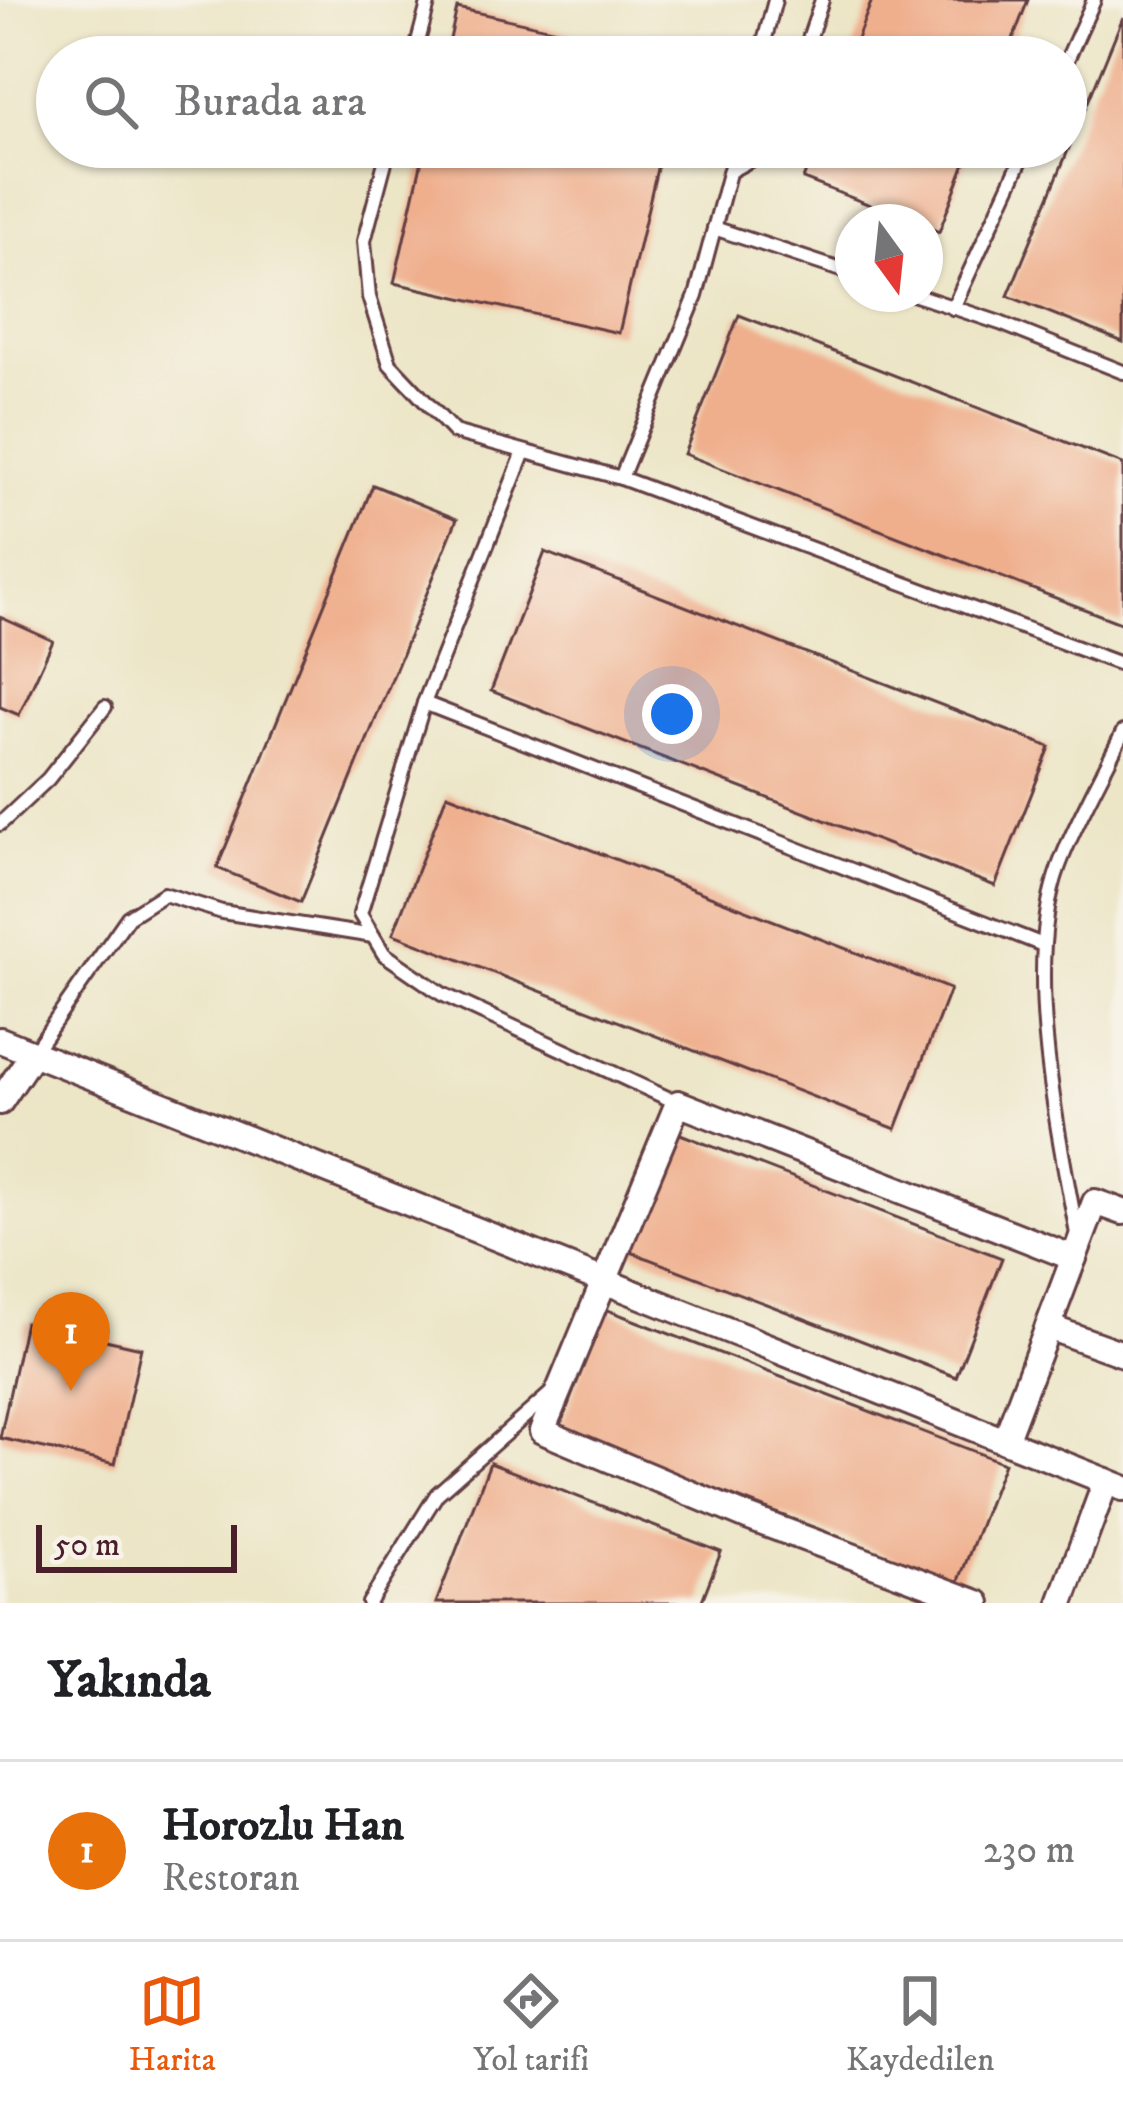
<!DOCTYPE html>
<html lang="tr">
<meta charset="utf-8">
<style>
:root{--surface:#fff;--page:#f6f6f6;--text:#202124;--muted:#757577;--line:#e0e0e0;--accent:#ea580c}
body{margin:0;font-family:"IM FELL DW Pica",serif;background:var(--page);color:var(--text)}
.compass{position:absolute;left:835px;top:204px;width:108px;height:108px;border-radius:50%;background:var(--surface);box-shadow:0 3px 9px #0004;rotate:165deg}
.scale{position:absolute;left:36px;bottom:30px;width:201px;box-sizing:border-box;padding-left:12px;border:6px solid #4a1f2b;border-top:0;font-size:33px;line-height:42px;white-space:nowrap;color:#4a1f2b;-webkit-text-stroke:9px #f7f3e8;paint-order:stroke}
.you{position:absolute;left:672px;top:714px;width:42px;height:42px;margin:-30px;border:9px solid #fff;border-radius:50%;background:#1a73e8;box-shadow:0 0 0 18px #1a73e833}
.badge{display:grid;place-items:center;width:78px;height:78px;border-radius:50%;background:var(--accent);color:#fff;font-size:39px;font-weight:700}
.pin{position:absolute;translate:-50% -99px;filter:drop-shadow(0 3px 6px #0008)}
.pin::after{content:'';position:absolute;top:63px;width:42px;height:36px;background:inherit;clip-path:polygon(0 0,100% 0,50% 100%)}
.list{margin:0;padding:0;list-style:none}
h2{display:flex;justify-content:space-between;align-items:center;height:156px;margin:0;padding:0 48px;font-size:51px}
h2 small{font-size:39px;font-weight:400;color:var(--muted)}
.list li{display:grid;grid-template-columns:78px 1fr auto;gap:36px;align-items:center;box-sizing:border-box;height:180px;padding:0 48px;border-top:3px solid var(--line)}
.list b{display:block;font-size:45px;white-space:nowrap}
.list p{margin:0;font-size:39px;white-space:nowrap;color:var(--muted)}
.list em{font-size:39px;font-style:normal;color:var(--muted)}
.icon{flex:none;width:66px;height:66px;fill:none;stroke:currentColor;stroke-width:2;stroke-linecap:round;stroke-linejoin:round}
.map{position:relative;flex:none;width:1123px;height:1603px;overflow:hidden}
.search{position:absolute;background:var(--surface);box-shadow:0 3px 9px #0004;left:36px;right:36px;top:36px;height:132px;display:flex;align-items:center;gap:30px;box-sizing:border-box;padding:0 42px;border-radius:66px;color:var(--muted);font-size:45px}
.sheet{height:336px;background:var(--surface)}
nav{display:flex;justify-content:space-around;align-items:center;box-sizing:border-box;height:168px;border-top:3px solid var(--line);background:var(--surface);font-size:33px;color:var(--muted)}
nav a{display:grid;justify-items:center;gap:6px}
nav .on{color:var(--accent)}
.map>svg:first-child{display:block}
.building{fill:#efaf8d}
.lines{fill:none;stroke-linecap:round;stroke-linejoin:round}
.service-casing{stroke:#623d42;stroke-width:18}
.minor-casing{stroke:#623d42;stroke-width:30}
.service{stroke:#fff;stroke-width:12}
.minor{stroke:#fff;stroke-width:24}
</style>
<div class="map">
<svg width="1123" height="1603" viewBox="0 0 1123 1603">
<rect width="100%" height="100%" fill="#f7f3e8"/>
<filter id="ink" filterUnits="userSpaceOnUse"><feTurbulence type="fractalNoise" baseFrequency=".00833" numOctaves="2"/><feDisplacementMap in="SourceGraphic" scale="24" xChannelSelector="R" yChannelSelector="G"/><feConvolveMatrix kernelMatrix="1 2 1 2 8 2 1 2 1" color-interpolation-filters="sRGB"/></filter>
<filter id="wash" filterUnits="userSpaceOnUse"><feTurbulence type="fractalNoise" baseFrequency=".004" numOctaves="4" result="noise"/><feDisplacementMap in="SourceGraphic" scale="48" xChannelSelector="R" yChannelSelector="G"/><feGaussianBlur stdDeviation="2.7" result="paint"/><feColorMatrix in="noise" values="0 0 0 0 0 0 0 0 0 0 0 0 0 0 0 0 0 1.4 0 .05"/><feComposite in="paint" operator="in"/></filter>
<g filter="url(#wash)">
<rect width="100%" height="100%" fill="#ece5c6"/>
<g id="blocks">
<!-- building -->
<g class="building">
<path d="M872,0H1028L1006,57H850Z"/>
<path d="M457,8L669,55V57H446Z"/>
<path d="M1123,17V342L1008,296Z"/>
<path d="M425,147H662L619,333L394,283Z"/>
<path d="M815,147H971L939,232L925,226V222H914L803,179Z"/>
<path d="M739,315L1123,464V624L684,454Z"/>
<path d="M373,485L457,519L301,902L217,868Z"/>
<path d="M545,552L1050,747L995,886L491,691Z"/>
<path d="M0,617L53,641L19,715L0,707Z"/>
<path d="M447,794L950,989L896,1129L393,934Z"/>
<path d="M675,1132L1002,1258L956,1377L628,1251Z"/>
<path d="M605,1309L1004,1463L958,1583L559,1429Z"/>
<path d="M25,1322L141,1348L115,1464L0,1438Z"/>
<path d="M490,1463L721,1552L701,1603H436Z"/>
</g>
</g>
</g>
<g filter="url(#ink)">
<use href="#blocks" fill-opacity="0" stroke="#623d42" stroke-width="3"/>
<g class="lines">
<!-- service casing -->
<g class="service-casing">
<g id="service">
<path d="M414,57L429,0"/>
<path d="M760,57L775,0"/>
<path d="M803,57L822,0"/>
<path d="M1066,62L1094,0"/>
<path d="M389,147L364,241L369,297L390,364L454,432L621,478L1123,665"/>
<path d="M730,171L774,147"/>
<path d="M714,228L853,274"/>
<path d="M913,294L1000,323L1123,372"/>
<path d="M953,308L1027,147"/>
<path d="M524,452L424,703L360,914L384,954L442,994L678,1103"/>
<path d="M621,478L696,296L736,147"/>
<path d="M424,703L1043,945"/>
<path d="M0,824L48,779L105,707"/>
<path d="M33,1053L128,917L164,894L222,912L373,936"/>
<path d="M1077,1234C1058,1131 1022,966 1059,866C1076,820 1102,776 1123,732"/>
<path d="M369,1603L437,1494L551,1393"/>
</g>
</g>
<!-- minor casing -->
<g class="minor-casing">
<g id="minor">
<path d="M0,1040L1123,1488"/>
<path d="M0,1102L33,1053"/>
<path d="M1048,1327L1123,1354"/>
<path d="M1005,1441L1095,1202L1123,1212"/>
<path d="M978,1603L747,1517L542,1431L678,1103L1074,1258"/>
<path d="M1061,1603L1106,1481"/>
</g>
</g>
<!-- service -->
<use href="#service" class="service"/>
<!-- minor -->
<use href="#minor" class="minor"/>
</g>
</g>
</svg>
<svg class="compass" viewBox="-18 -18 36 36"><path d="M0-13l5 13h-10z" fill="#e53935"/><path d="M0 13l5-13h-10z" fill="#757577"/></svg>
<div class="scale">50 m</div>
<div class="you"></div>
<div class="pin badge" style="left:71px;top:1391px;background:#e8710a">1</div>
<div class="search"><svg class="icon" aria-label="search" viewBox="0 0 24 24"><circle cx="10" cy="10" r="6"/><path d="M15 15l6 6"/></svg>Burada ara</div>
</div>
<section class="sheet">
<h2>Yakında<small></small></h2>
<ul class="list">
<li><span class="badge" style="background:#e8710a">1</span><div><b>Horozlu Han</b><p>Restoran</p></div><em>230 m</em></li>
</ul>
</section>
<nav>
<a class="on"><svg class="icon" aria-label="map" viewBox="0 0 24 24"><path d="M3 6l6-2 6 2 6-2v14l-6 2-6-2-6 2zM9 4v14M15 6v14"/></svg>Harita</a>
<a><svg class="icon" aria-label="directions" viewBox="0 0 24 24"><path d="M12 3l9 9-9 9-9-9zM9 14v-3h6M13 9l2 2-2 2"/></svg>Yol tarifi</a>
<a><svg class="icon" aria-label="saved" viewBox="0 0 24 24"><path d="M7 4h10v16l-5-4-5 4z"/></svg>Kaydedilen</a>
</nav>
